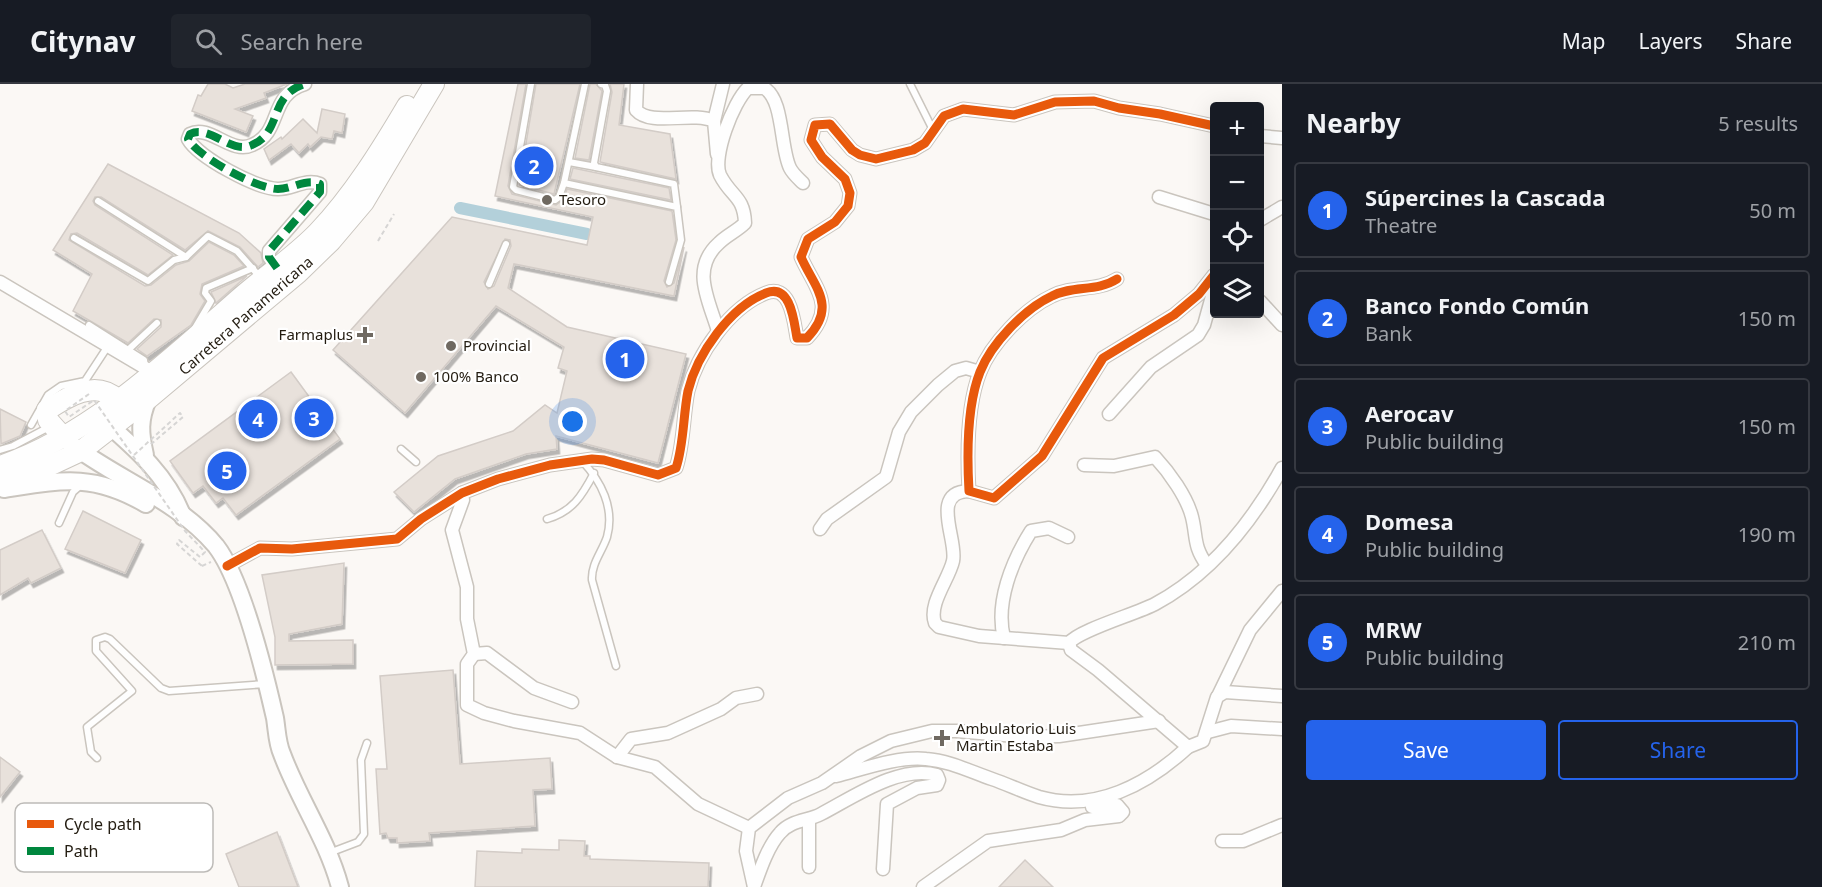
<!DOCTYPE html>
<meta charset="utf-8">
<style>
:root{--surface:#171b24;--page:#20242c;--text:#f1f3f6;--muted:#9ea1a6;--line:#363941;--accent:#2563eb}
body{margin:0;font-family:"Noto Sans",sans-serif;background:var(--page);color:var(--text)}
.controls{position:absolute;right:18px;top:18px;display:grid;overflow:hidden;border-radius:6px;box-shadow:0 6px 24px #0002}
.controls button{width:54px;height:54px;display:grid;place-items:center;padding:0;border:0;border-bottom:2px solid var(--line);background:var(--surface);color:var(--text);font:30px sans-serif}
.you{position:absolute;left:573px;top:338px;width:21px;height:21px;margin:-15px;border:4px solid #fff;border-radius:50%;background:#1a73e8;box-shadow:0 0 0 9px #1a73e833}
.badge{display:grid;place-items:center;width:39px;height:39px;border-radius:50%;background:var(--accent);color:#fff;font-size:20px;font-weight:700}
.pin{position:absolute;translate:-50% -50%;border:3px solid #fff;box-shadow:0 2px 6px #0006}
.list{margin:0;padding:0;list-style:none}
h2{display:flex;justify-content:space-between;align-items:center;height:78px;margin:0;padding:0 24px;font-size:26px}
h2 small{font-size:20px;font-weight:400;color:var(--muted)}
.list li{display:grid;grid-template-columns:39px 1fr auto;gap:18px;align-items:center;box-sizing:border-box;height:96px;margin:0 12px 12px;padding:0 12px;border:2px solid var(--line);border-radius:6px}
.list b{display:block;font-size:22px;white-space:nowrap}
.list p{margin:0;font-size:20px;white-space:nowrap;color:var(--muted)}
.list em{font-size:20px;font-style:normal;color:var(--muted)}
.actions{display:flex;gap:12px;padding:18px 24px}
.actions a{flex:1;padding:14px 0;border:2px solid var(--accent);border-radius:6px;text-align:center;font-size:21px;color:var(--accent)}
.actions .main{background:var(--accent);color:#fff}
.icon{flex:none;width:33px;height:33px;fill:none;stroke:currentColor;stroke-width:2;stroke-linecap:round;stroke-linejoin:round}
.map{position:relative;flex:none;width:1282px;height:803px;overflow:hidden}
header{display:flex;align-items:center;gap:36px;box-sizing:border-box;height:84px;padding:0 30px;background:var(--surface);border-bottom:2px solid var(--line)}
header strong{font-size:28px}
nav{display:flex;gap:33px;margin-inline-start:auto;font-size:21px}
.search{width:420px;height:54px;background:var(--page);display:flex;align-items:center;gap:15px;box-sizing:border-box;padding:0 21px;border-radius:6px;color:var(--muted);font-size:22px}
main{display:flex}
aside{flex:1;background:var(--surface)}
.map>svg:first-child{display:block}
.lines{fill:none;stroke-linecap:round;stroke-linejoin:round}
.canal{stroke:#b3d0da;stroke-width:12}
.building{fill:#e8e1db;stroke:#d3ccc7;stroke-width:1.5;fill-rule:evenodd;filter:url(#shadow)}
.service-casing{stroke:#cac5be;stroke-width:9}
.minor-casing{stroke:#cac5be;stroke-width:15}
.tertiary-casing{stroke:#cac5be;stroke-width:20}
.primary-casing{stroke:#cac5be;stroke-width:22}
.path{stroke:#d6d5d4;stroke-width:2;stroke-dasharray:4.5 3;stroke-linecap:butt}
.service{stroke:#fefefe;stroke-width:6}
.minor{stroke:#fefefe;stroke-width:12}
.tertiary{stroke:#fefefe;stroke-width:16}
.primary{stroke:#fefefe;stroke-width:20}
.path-bridge{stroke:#d6d5d4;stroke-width:2;stroke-dasharray:4.5 3;stroke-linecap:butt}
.quiet{stroke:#00873e;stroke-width:8;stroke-dasharray:15 8;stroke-linecap:butt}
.cycleway-casing{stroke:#fff;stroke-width:13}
.cycleway{stroke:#e8590c;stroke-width:9}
.poi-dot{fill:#6f6961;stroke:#fff;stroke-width:2}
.labels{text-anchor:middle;stroke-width:4.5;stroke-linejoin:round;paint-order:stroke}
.poi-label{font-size:15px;fill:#231c11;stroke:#fff;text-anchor:start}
.street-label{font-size:15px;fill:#231c11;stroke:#fff}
.key{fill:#fff;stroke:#bdbbb8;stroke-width:1.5}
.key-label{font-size:16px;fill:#231c11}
</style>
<header>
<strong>Citynav</strong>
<div class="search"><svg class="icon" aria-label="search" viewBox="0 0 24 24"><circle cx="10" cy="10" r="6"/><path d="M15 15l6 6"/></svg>Search here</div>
<nav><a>Map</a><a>Layers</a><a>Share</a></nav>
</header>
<main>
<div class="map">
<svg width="1282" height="803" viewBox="0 0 1282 803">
<defs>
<filter id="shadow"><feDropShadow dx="2.5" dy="4.5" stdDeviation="0" flood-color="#0004"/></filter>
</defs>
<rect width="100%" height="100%" fill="#fbf8f5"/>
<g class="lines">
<!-- canal -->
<path class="canal" d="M460,124L587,150"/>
</g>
<!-- building -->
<g class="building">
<path d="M208,0H225L233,4L245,0H287L264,9L266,14L235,25L253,32L246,48L192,27L198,11L201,12Z"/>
<path d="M518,0H526L508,102L512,110L556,121L564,115L567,105L672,127L676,156L664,197L667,203L674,199L684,163L674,212L514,180L508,204L567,243L686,270L658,379L556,352L557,365L526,370L455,395L414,428L394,408L438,372L513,347L545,321L557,329L567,287L558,284L564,263L496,222L405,329L333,266L452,133L587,161L593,133L495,112ZM505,155L510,156L511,162L494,202L488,205L484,198Z"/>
<path d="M536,0H580L554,110L519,101Z"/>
<path d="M590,0H596L602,7L589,76L575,74Z"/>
<path d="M610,0H624L619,41L670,50L676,95L600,78L612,8Z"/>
<path d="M322,25L345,30L342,49L334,47L332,55L321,53L310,63L308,60L299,69L291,60L269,76L264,65L281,53L282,55L303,35L317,49Z"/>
<path d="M108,80L239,149L261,169L263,179L258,183L240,163L208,147L185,166L101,113H95L93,117L95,121L173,171L148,191L77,149L71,150L69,156L145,202L151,201L176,181L189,177L209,158L234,171L244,182L202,200L200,210L205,217L191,241L147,272L137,265L161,243V236L154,235L128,259L73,227L92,190L53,166Z"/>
<path d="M573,84L669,104L671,116L570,95Z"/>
<path d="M247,192L233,204L216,219L211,208Z"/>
<path d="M291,288L340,355L236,431L223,414L216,419L203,402L193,409L170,377Z"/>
<path d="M0,325L26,338L20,352L1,360Z"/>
<path d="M83,427L141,456L125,489L65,465Z"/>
<path d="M42,446L61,484L31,499L28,494L0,511V466Z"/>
<path d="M344,479L342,540L289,550V557L353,556V580L275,581V553L262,491Z"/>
<path d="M453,586L460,680L550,674L552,705L533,706L535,742L429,749L430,757L397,759V754H388L386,749L380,750L376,685H387L380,592Z"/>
<path d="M0,673L20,688L0,713Z"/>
<path d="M277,748L298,803H239L226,770Z"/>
<path d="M559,756L585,757L584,772H590V775L709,779L708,803H475L477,767L522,769V765L559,766Z"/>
<path d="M1025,776L1053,803H999Z"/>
</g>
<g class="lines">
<!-- service casing -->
<g class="service-casing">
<g id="service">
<path d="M531,0L513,103L516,106L555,116L559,113L564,99"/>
<path d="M585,0L564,99L677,123L681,156L669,198"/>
<path d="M601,0L605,1L607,7L594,79L596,83L674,100L677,123"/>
<path d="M910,0L934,48"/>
<path d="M569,78L596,83"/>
<path d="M98,117L186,173"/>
<path d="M74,154L148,197L174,176L186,173L208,152L237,167L260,193"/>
<path d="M489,200L506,160"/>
<path d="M89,241L144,276L145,283"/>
<path d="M195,244L211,217L205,209L206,204L253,184"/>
<path d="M128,266L157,239"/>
<path d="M31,341L48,311L61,302L85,297L108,262"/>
<path d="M401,365L416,378"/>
<path d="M0,366L13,362L51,342"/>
<path d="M582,377C601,397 615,424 607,453C602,468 591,480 592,496L616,582"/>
<path d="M547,435C572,428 582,412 594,389"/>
<path d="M59,439L73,408L81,401"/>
<path d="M97,674L91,668L87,643L132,607L96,567V556L105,553L110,555L161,604L169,607L266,600"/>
<path d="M329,769L358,758L364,750L361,676L367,659"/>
</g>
</g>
<!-- minor casing -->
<g class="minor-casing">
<g id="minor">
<path d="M637,0L636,26C651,43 691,27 714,37L717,70"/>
<path d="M714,37L723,0"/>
<path d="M1260,52L1282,54"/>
<path d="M1159,113L1214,130"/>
<path d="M1260,136L1282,123"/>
<path d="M277,184L269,173V167L320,108V100C306,94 293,105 278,105C257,105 198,73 188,55L190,50C210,40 231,71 252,61C283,48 268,11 305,0"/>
<path d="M1117,195C1097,208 1073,201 1052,212C1024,225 991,260 980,288C967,321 967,372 969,407L994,414L1042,372L1103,274L1174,231L1199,210L1214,191"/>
<path d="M0,198L152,288"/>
<path d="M1260,217L1282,241"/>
<path d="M718,247C709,216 690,185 719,159C727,151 737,147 745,139C744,112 731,113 720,91C712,73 733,18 748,4H764C784,15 780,64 790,84C793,90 798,94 803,99"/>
<path d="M1109,330L1151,283L1198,251L1204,241L1214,205"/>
<path d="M1084,381L1114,382L1155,373C1169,388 1187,413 1192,433C1197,453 1193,462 1207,481"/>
<path d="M969,407C929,408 958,456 953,477C949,495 928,520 935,539L939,543L979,552L1069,559"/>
<path d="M462,409L463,416L452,446L467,503V535L474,570L467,580V621L484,629L514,637L580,649L617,673L655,683L698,720L749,744"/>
<path d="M820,445L827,435L886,393L899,348L911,328L938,301L955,287L966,284L980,288"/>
<path d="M227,482L260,464L292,465L397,455L421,435L462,409L498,395L550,381L592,375L604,376L658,391L676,384C684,360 683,332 688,307C697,270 730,223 766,209C791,199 794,238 797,254H807C838,222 814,203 801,173L808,155L835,138L848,122L850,109L845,95L822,73L811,56L815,41L830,40L852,66L860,71L876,75L913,66L925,59L944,32L963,25L1014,31L1055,18L1094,17L1119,24L1160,30L1214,42"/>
<path d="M1004,554C995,519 1012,477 1031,447L1049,444L1068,453"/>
<path d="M1069,559L1071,566L1098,586L1188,663L1203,657L1217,613L1225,608L1282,612"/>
<path d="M1069,559C1079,546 1136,530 1155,520C1211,490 1252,438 1282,384"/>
<path d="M474,570L487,569L534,604L572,618"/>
<path d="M1218,612L1250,546L1282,507"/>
<path d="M1208,648L1231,642L1282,645"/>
<path d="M617,673L631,655L668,649L721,625L736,614L757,610"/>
<path d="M836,692C863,685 898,672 926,675C950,677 969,687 992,695C1007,700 1023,708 1039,713C1095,729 1148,700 1188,663"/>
<path d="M1222,757H1243L1282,741"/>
<path d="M809,783V735"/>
<path d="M754,803L746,767L749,744L788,714L822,699L861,672L891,657L932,647H956L1027,653L1059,652L1159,637"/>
<path d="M754,803C760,786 768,762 780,749C791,736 808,737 821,730C852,714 900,680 937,691L939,696L937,701L917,704L887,720L883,785"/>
<path d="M923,803L988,757L1061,746L1085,736L1119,732L1123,728L1117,721L1092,723"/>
</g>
</g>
<!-- tertiary casing -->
<g class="tertiary-casing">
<g id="tertiary">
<path d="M103,336C135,364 167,391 183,433"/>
<path d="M71,360C117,395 179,417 216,462C243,497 265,590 275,634C277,646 277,659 282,670C299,716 327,755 340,803"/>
<path d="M145,371C140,349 139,336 148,315"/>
<path d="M4,405C62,396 93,389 146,420"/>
</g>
</g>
<!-- primary casing -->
<g class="primary-casing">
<g id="primary">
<path d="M64,354L48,336L47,326C67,313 95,295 117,315"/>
<path d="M0,382C90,352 170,275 241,213C266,191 295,172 318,148C353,111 381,66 407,22"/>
<path d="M0,400L34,389L81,367L148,315L298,189L331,157L364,118L434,0"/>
</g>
</g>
<!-- path -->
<g class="path">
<path d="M378,157L394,130"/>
<path d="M202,482L211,478"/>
</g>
<!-- service -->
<use href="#service" class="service"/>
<!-- minor -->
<use href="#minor" class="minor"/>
<!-- tertiary -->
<use href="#tertiary" class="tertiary"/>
<!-- primary -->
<use href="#primary" class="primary"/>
<!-- path-bridge -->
<g class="path-bridge">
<path d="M89,310L65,327L69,333L94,316L185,447L205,468L200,473L179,456L177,460L202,482"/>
<path d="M134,371L180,329L183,333L150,361"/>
</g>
<!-- quiet -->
<path class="quiet" d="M277,184L269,173V167L320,108V100C306,94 293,105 278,105C257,105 198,73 188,55L190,50C210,40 231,71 252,61C283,48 268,11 305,0"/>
<!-- cycleway casing -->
<g class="cycleway-casing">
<g id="cycleway">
<path d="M1117,195C1097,208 1073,201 1052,212C1024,225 991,260 980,288C967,321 967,372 969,407L994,414L1042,372L1103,274L1174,231L1199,210L1214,191"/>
<path d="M227,482L260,464L292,465L397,455L421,435L462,409L498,395L550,381L592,375L604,376L658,391L676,384C684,360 683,332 688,307C697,270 730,223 766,209C791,199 794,238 797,254H807C838,222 814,203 801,173L808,155L835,138L848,122L850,109L845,95L822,73L811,56L815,41L830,40L852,66L860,71L876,75L913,66L925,59L944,32L963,25L1014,31L1055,18L1094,17L1119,24L1160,30L1214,42"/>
</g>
</g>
<!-- cycleway -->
<use href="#cycleway" class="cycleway"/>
</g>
<!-- markers -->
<g class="poi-dot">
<circle cx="547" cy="116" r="6"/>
<path d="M362 242h6v6h6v6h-6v6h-6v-6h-6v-6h6z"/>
<circle cx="451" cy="262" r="6"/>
<circle cx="421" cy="293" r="6"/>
<path d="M939 645h6v6h6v6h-6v6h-6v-6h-6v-6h6z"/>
</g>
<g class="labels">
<!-- poi labels -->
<g class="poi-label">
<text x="559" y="121">Tesoro</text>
<text x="353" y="256" text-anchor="end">Farmaplus</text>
<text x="463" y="267">Provincial</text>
<text x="433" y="298">100% Banco</text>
<text x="956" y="650">Ambulatorio Luis<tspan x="956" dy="17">Martin Estaba</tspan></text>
</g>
<!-- street labels -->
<g class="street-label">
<text transform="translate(246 232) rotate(-41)" y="5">Carretera Panamericana</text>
</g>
</g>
<!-- legend -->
<rect x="15" y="719" width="198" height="69" rx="9" class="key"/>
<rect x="27" y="736" width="27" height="8" fill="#e8590c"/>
<rect x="27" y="763" width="27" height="8" fill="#00873e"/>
<g class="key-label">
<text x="64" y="746">Cycle path</text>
<text x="64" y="773">Path</text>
</g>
</svg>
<div class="controls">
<button>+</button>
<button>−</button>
<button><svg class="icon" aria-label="locate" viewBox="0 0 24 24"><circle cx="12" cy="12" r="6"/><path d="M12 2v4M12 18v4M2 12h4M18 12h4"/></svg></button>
<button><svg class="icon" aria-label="layers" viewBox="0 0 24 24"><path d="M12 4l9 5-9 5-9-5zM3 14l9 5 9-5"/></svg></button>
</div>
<div class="you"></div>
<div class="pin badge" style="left:625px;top:275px">1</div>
<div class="pin badge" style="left:534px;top:82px">2</div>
<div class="pin badge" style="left:314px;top:334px">3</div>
<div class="pin badge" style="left:258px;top:335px">4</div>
<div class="pin badge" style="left:227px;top:387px">5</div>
</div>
<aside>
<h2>Nearby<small>5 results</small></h2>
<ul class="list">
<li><span class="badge">1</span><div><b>Súpercines la Cascada</b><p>Theatre</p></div><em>50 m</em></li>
<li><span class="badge">2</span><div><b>Banco Fondo Común</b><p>Bank</p></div><em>150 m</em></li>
<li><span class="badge">3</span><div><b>Aerocav</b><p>Public building</p></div><em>150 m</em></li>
<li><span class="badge">4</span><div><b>Domesa</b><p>Public building</p></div><em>190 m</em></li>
<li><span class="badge">5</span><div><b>MRW</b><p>Public building</p></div><em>210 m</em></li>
</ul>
<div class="actions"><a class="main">Save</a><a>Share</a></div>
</aside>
</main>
